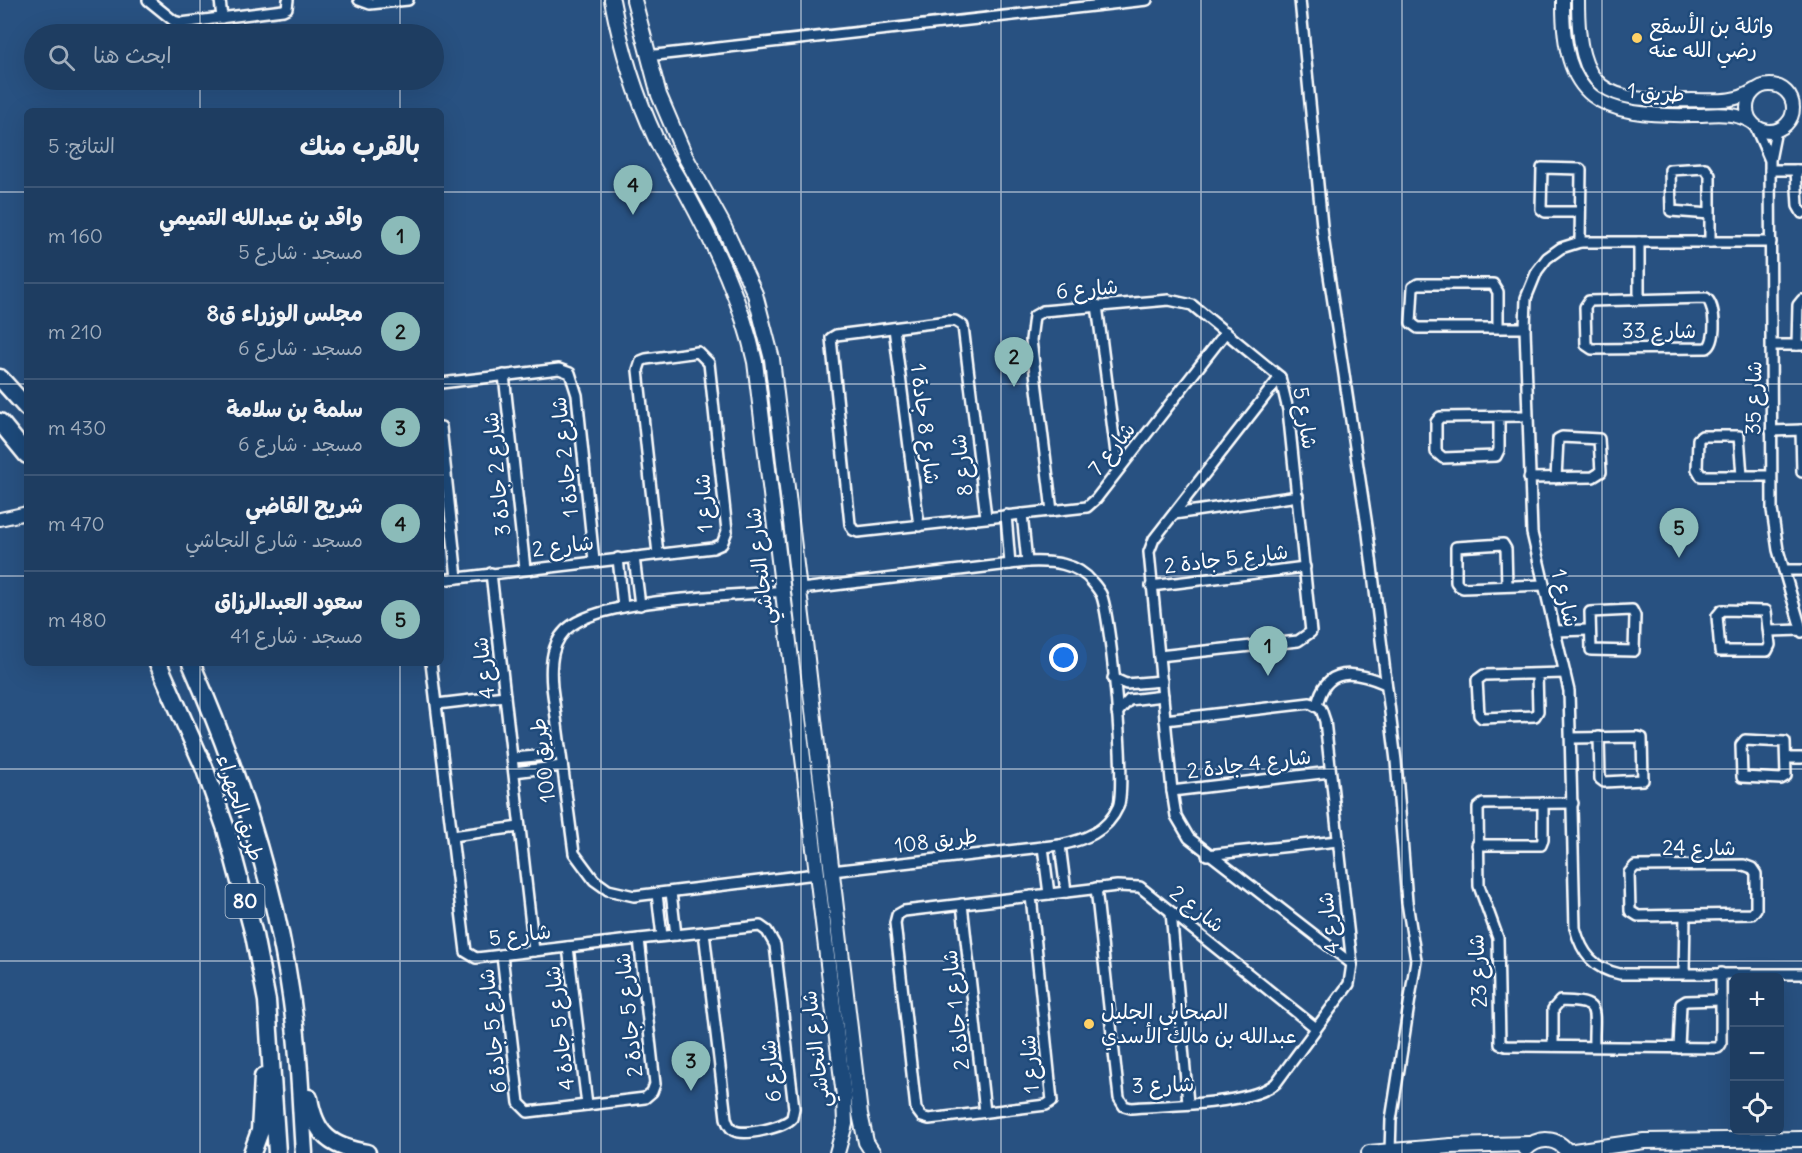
<!DOCTYPE html>
<html lang="ar">
<meta charset="utf-8">
<style>
:root{--surface:#1e3d61;--page:#2b486a;--text:#f1f3f6;--muted:#a1aebd;--line:#3c5676;--accent:#8bbbb9}
body{margin:0;font-family:Delius,"Playpen Sans Arabic",sans-serif;background:var(--page);color:var(--text);direction:rtl}
.controls{position:absolute;right:18px;bottom:18px;display:grid;overflow:hidden;border-radius:9px;box-shadow:0 6px 24px #0002}
.controls button{width:54px;height:54px;display:grid;place-items:center;padding:0;border:0;border-bottom:2px solid var(--line);background:var(--surface);color:var(--text);font:30px sans-serif}
.you{position:absolute;left:1064px;top:658px;width:21px;height:21px;margin:-15px;border:4px solid #fff;border-radius:50%;background:#1a73e8;box-shadow:0 0 0 9px #1a73e833}
.badge{display:grid;place-items:center;width:39px;height:39px;border-radius:50%;background:var(--accent);color:#111;font-size:20px;font-weight:700}
.pin{position:absolute;translate:-50% -50px;filter:drop-shadow(0 2px 3px #0008)}
.pin::after{content:'';position:absolute;top:32px;width:21px;height:18px;background:inherit;clip-path:polygon(0 0,100% 0,50% 100%)}
.list{margin:0;padding:0;list-style:none}
h2{display:flex;justify-content:space-between;align-items:center;height:78px;margin:0;padding:0 24px;font-size:26px}
h2 small{font-size:20px;font-weight:400;color:var(--muted)}
.list li{display:grid;grid-template-columns:39px 1fr auto;gap:18px;align-items:center;box-sizing:border-box;height:96px;padding:0 24px;border-top:2px solid var(--line)}
.list b{display:block;font-size:22px;white-space:nowrap}
.list p{margin:0;font-size:20px;white-space:nowrap;color:var(--muted)}
.list em{font-size:20px;font-style:normal;color:var(--muted)}
.icon{flex:none;width:33px;height:33px;fill:none;stroke:currentColor;stroke-width:2;stroke-linecap:round;stroke-linejoin:round}
.map{position:relative;flex:none;width:1802px;height:1153px;overflow:hidden;direction:ltr}
.search{position:absolute;background:var(--surface);box-shadow:0 6px 24px #0002;left:24px;top:24px;width:420px;height:66px;display:flex;align-items:center;gap:15px;box-sizing:border-box;padding:0 21px;border-radius:33px;color:var(--muted);font-size:22px}
.panel{position:absolute;background:var(--surface);box-shadow:0 6px 24px #0002;left:24px;top:108px;width:420px;height:558px;border-radius:9px;direction:rtl}
.map>svg:first-child{display:block}
.lines{fill:none;stroke-linecap:round;stroke-linejoin:round}
.minor-casing{stroke:#fff;stroke-width:14}
.tertiary-casing{stroke:#fff;stroke-width:16}
.secondary-casing{stroke:#fff;stroke-width:18}
.trunk-casing{stroke:#fff;stroke-width:21}
.minor{stroke:#1f4a7a;stroke-width:9}
.tertiary{stroke:#1f4a7a;stroke-width:12}
.secondary{stroke:#1f4a7a;stroke-width:14}
.trunk{stroke:#1f4a7a;stroke-width:16}
.grid{fill:none;stroke:#fff;stroke-width:1.5;stroke-opacity:0.55}
.poi-dot{fill:#ffd166;stroke:#1f4a7a;stroke-width:2}
.labels{text-anchor:middle;stroke-width:5;stroke-linejoin:round;paint-order:stroke}
.shield{fill:#1f4a7a;stroke:#bcc9d7;stroke-width:1.5}
.shield-label{font-size:20px;font-weight:bold;fill:#fff}
.poi-label{font-size:21px;fill:#fff;stroke:#1f4a7a;text-anchor:start}
.street-label{font-size:21px;fill:#fff;stroke:#1f4a7a}
</style>
<div class="map">
<svg width="1802" height="1153" viewBox="0 0 1802 1153">
<rect width="100%" height="100%" fill="#285181"/>
<filter id="ink" filterUnits="userSpaceOnUse"><feTurbulence type="fractalNoise" baseFrequency=".0167" numOctaves="2"/><feDisplacementMap in="SourceGraphic" scale="12" xChannelSelector="R" yChannelSelector="G"/><feConvolveMatrix kernelMatrix="1 2 1 2 8 2 1 2 1" color-interpolation-filters="sRGB"/></filter>
<g filter="url(#ink)">
<g class="lines">
<!-- minor casing -->
<g class="minor-casing">
<g id="minor">
<path d="M148,0L174,21L181,23L283,10L287,8L288,0"/>
<path d="M220,0L222,18"/>
<path d="M359,0L370,4L408,0"/>
<path d="M1300,0L1323,236L1367,526L1396,761L1407,902L1416,960L1391,1120L1390,1151"/>
<path d="M647,56L1147,0"/>
<path d="M1755,126L1769,158"/>
<path d="M1776,130L1770,160L1772,510L1778,550L1802,632"/>
<path d="M1770,170H1800"/>
<path d="M1796,170L1798,206L1802,213"/>
<path d="M1710,214L1671,211L1670,170L1705,168L1710,175V242"/>
<path d="M1580,242L1581,170L1580,169L1542,168L1541,209L1545,212H1580"/>
<path d="M1771,242H1580L1561,248L1547,258L1537,271L1526,298L1525,328L1532,533L1569,691L1575,928C1582,954 1594,969 1620,974H1802"/>
<path d="M1706,298C1716,305 1717,342 1707,348L1592,349L1586,345L1585,307L1589,301Z"/>
<path d="M1639,299V242"/>
<path d="M1097,305L1118,469"/>
<path d="M894,328L919,526"/>
<path d="M1498,328V292L1493,284H1418L1413,287L1411,323L1418,328H1525"/>
<path d="M1773,345H1802"/>
<path d="M1797,345L1798,305L1802,300"/>
<path d="M504,375L525,569"/>
<path d="M1280,377L1154,539L1149,552L1172,791L1176,816L1189,838L1352,964"/>
<path d="M441,383L559,369L570,373L577,395L594,561"/>
<path d="M1499,416V450L1496,456L1443,458L1436,452V422L1440,417L1526,416"/>
<path d="M441,427L457,578"/>
<path d="M1801,430L1802,472"/>
<path d="M1771,431L1802,430"/>
<path d="M1742,476L1739,436H1702L1698,439L1697,469L1701,476H1771"/>
<path d="M1529,478L1593,477L1601,472L1599,439L1562,437L1558,439L1556,478"/>
<path d="M1052,511L1031,340L1034,316L1043,311L1169,300L1192,305L1280,377L1288,410L1311,632L1298,641L1159,656"/>
<path d="M1022,514L1027,562"/>
<path d="M1174,514L1298,496"/>
<path d="M1006,515L1010,564"/>
<path d="M986,517L963,326L955,321H948L836,335L831,338L850,524L853,530L858,532L1087,507L1096,499L1226,332"/>
<path d="M634,557L640,605"/>
<path d="M618,558L623,607"/>
<path d="M1784,570H1802"/>
<path d="M491,573L534,951"/>
<path d="M441,580L713,548L722,544L727,531L709,363L698,352L646,359L641,361L638,370L658,554"/>
<path d="M1151,586L1305,567"/>
<path d="M1507,586L1506,549L1503,544L1456,547V582L1459,586L1463,588L1543,585"/>
<path d="M801,589L1027,562C1051,561 1077,562 1093,583C1096,586 1099,591 1101,594C1111,616 1127,787 1118,807C1107,832 1084,840 1060,845L832,871"/>
<path d="M785,591C734,596 611,598 572,625C551,639 550,664 552,687L574,853L594,880L608,890L634,896L816,874"/>
<path d="M1632,610L1635,616L1634,651L1591,650L1590,612Z"/>
<path d="M1722,610L1766,611L1770,645L1767,651H1720L1717,616Z"/>
<path d="M1555,631L1588,630"/>
<path d="M1769,631L1802,630"/>
<path d="M431,663L466,952L476,958C570,946 665,936 760,926L767,931L775,945L794,1108L792,1118C784,1127 744,1137 733,1130C729,1127 727,1122 726,1118L704,932"/>
<path d="M1537,674L1538,711L1535,716L1482,718L1479,715L1477,680L1484,675L1565,673"/>
<path d="M1113,678L1126,684L1162,681"/>
<path d="M437,704L505,696"/>
<path d="M1317,706C1325,665 1355,671 1386,684"/>
<path d="M1117,713L1129,700L1163,696"/>
<path d="M1572,738L1638,737L1642,738L1643,780L1604,782L1600,779L1599,737"/>
<path d="M1745,740L1785,742L1786,776L1781,779L1742,777L1741,745Z"/>
<path d="M513,758L560,754"/>
<path d="M1787,758H1802"/>
<path d="M514,772L562,766"/>
<path d="M1172,791L1330,772"/>
<path d="M1573,803L1483,804L1478,808L1479,886L1498,938L1500,1044L1506,1046L1718,1048L1721,1044V973"/>
<path d="M452,836L519,827"/>
<path d="M1060,845L1066,892"/>
<path d="M1477,845H1541L1543,840V803"/>
<path d="M1043,847L1049,894"/>
<path d="M1207,855L1338,841"/>
<path d="M1744,865L1752,868L1756,874V909L1752,914L1638,916L1630,911L1629,873L1635,866Z"/>
<path d="M1096,888L1119,1098L1124,1106L1131,1108C1166,1105 1252,1105 1276,1083L1349,984L1352,964L1325,721L1321,709L1310,703L1165,720"/>
<path d="M671,892L676,935"/>
<path d="M657,894L662,936"/>
<path d="M1031,896L1052,1101L1046,1105L929,1119L922,1117L916,1109L895,923L897,915L904,911L1117,886L1140,887L1316,1028"/>
<path d="M962,904L985,1112"/>
<path d="M1171,912L1188,1103"/>
<path d="M568,947L587,1105"/>
<path d="M502,955L519,1103L528,1112L645,1098L652,1092L655,1084L639,939"/>
<path d="M1684,973L1685,916"/>
<path d="M1553,1046V1009L1560,1001C1603,1002 1593,1008 1594,1046"/>
<path d="M1679,1048L1681,1004L1686,1001L1721,1000"/>
</g>
</g>
<!-- tertiary casing -->
<g class="tertiary-casing">
<g id="tertiary">
<path d="M1563,0C1562,100 1599,117 1693,115C1713,115 1733,111 1751,122"/>
<path d="M1578,0C1578,93 1604,102 1692,100C1713,100 1736,103 1754,90"/>
<circle cx="1770" cy="108" r="23"/>
<path d="M0,519L27,513"/>
</g>
</g>
<!-- secondary casing -->
<g class="secondary-casing">
<g id="secondary">
<path d="M612,0C621,48 635,94 656,139C665,158 677,176 687,194C716,248 742,303 755,362L844,1096L845,1124L837,1153"/>
<path d="M634,0L659,95L685,156L722,223L755,294L772,359L860,1114L866,1142L873,1153"/>
<path d="M1526,1149C1539,1136 1558,1137 1568,1153"/>
<path d="M1567,1152L1644,1141L1802,1139"/>
<path d="M1369,1153L1451,1146L1530,1144"/>
</g>
</g>
<!-- trunk casing -->
<g class="trunk-casing">
<g id="trunk">
<path d="M0,378L27,408"/>
<path d="M0,422L27,455"/>
<path d="M158,663L204,767L226,829L254,935L267,1001L277,1153"/>
<path d="M191,663C241,777 281,901 295,1026C300,1068 301,1111 304,1153"/>
<path d="M309,1098C315,1135 331,1147 367,1153"/>
<path d="M252,1153L260,1131L263,1077"/>
</g>
</g>
<!-- minor -->
<use href="#minor" class="minor"/>
<!-- tertiary -->
<use href="#tertiary" class="tertiary"/>
<!-- secondary -->
<use href="#secondary" class="secondary"/>
<!-- trunk -->
<use href="#trunk" class="trunk"/>
</g>
</g>
<!-- grid -->
<path class="grid" d="M200,0V34M400,0V34M601,0V1153M801,0V1153M1001,0V1153M1201,0V1153M1402,0V1153M1602,0V1153M200,80V111M400,80V111M0,192H27M441,192H1802M0,384H27M441,384H1802M0,576H27M441,576H1802M200,663V1153M400,663V1153M0,769H1802M0,961H1802"/>
<!-- markers -->
<g class="poi-dot">
<circle cx="1637" cy="38" r="6"/>
<circle cx="1089" cy="1024" r="6"/>
</g>
<g class="labels">
<!-- shield labels -->
<rect class="shield" x="225.5" y="884" width="39" height="34" rx="4.5"/>
<g class="shield-label">
<text x="245" y="908">80</text>
</g>
<!-- poi labels -->
<g class="poi-label">
<text x="1649" y="33">واثلة بن الأسقع<tspan x="1649" dy="24">رضي الله عنه</tspan></text>
<text x="1101" y="1019">الصحابي الجليل<tspan x="1101" dy="24">عبدالله بن مالك الأسدي</tspan></text>
</g>
<!-- street labels -->
<g class="street-label">
<text transform="translate(1656 93) rotate(5)" y="7">طريق 1</text>
<text transform="translate(1087 289) rotate(-5)" y="7">شارع 6</text>
<text x="1659" y="338">شارع 33</text>
<text transform="translate(1754 398) rotate(-89)" y="7">شارع 35</text>
<text transform="translate(1305 418) rotate(81)" y="7">شارع 5</text>
<text transform="translate(925 424) rotate(83)" y="7">شارع 8 جادة 1</text>
<text transform="translate(1112 449) rotate(-52)" y="7">شارع 7</text>
<text transform="translate(565 457) rotate(-96)" y="7">شارع 2 جادة 1</text>
<text transform="translate(962 465) rotate(-97)" y="7">شارع 8</text>
<text transform="translate(497 474) rotate(-96)" y="7">شارع 2 جادة 3</text>
<text transform="translate(704 503) rotate(-93)" y="7">شارع 1</text>
<text transform="translate(563 546) rotate(-7)" y="7">شارع 2</text>
<text transform="translate(1226 559) rotate(-7)" y="7">شارع 5 جادة 2</text>
<text transform="translate(760 566) rotate(-97)" y="7">شارع النجاشي</text>
<text transform="translate(1565 598) rotate(76)" y="7">شارع 1</text>
<text transform="translate(484 668) rotate(-97)" y="7">شارع 4</text>
<text transform="translate(543 760) rotate(-97)" y="7">طريق 100</text>
<text transform="translate(1249 764) rotate(-7)" y="7">شارع 4 جادة 2</text>
<text transform="translate(240 808) rotate(72)" y="7">طريق الجهراء</text>
<text transform="translate(936 841) rotate(-7)" y="7">طريق 108</text>
<text x="1699" y="855">شارع 24</text>
<text transform="translate(1197 909) rotate(38)" y="7">شارع 2</text>
<text transform="translate(1329 923) rotate(-97)" y="7">شارع 4</text>
<text transform="translate(520 935) rotate(-7)" y="7">شارع 5</text>
<text transform="translate(1478 971) rotate(-93)" y="7">شارع 23</text>
<text transform="translate(956 1010) rotate(-96)" y="7">شارع 1 جادة 2</text>
<text transform="translate(629 1015) rotate(-96)" y="7">شارع 5 جادة 2</text>
<text transform="translate(560 1028) rotate(-97)" y="7">شارع 5 جادة 4</text>
<text transform="translate(493 1031) rotate(-96)" y="7">شارع 5 جادة 6</text>
<text transform="translate(816 1049) rotate(-97)" y="7">شارع النجاشي</text>
<text transform="translate(1030 1064) rotate(-94)" y="7">شارع 1</text>
<text transform="translate(771 1071) rotate(-96)" y="7">شارع 6</text>
<text transform="translate(1163 1085) rotate(-2)" y="7">شارع 3</text>
</g>
</g>
</svg>
<div class="controls">
<button>+</button>
<button>−</button>
<button><svg class="icon" aria-label="locate" viewBox="0 0 24 24"><circle cx="12" cy="12" r="6"/><path d="M12 2v4M12 18v4M2 12h4M18 12h4"/></svg></button>
</div>
<div class="you"></div>
<div class="pin badge" style="left:1268px;top:676px">1</div>
<div class="pin badge" style="left:1014px;top:387px">2</div>
<div class="pin badge" style="left:691px;top:1091px">3</div>
<div class="pin badge" style="left:633px;top:215px">4</div>
<div class="pin badge" style="left:1679px;top:558px">5</div>
<div class="search"><svg class="icon" aria-label="search" viewBox="0 0 24 24"><circle cx="10" cy="10" r="6"/><path d="M15 15l6 6"/></svg>ابحث هنا</div>
<section class="panel">
<h2>بالقرب منك<small>النتائج: 5</small></h2>
<ul class="list">
<li><span class="badge">1</span><div><b>واقد بن عبدالله التميمي</b><p>مسجد · شارع 5</p></div><em>160 m</em></li>
<li><span class="badge">2</span><div><b>مجلس الوزراء ق8</b><p>مسجد · شارع 6</p></div><em>210 m</em></li>
<li><span class="badge">3</span><div><b>سلمة بن سلامة</b><p>مسجد · شارع 6</p></div><em>430 m</em></li>
<li><span class="badge">4</span><div><b>شريح القاضي</b><p>مسجد · شارع النجاشي</p></div><em>470 m</em></li>
<li><span class="badge">5</span><div><b>سعود العبدالرزاق</b><p>مسجد · شارع 41</p></div><em>480 m</em></li>
</ul>
</section>
</div>
